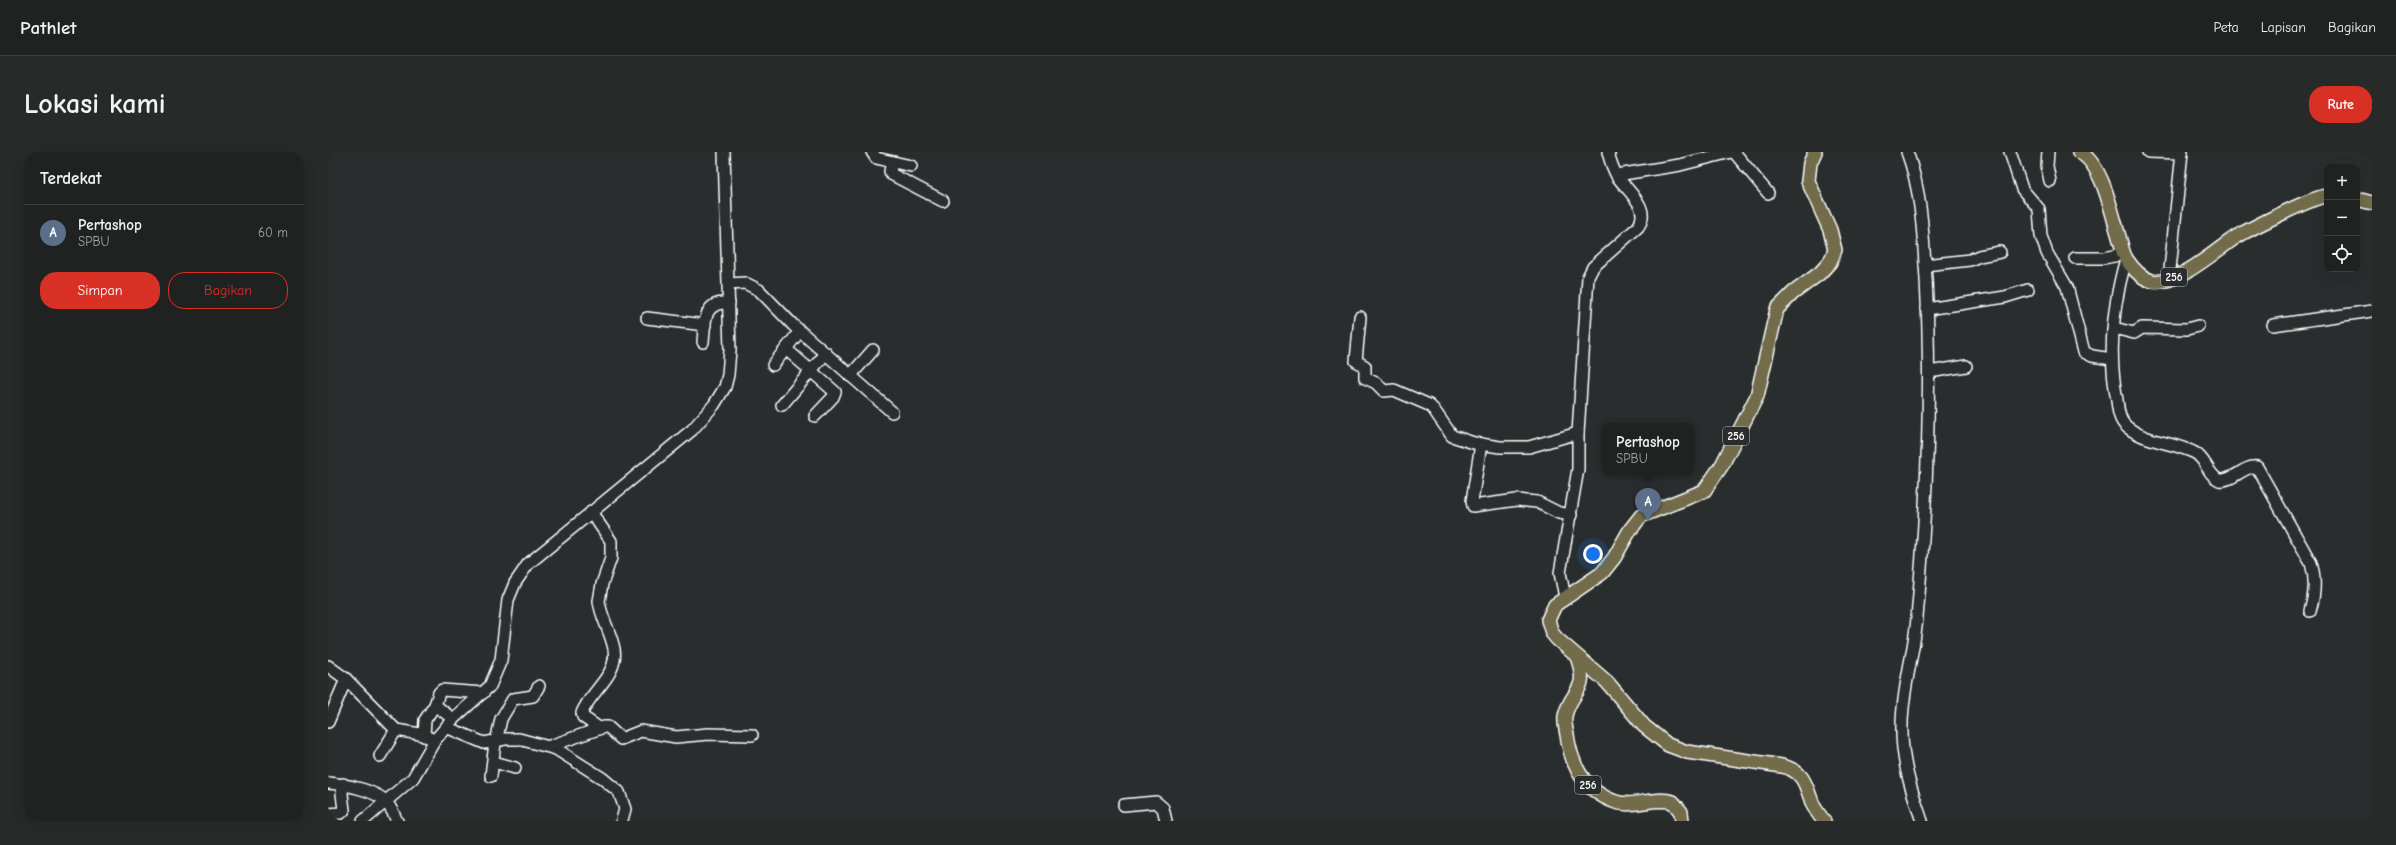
<!DOCTYPE html>
<html lang="id">
<meta charset="utf-8">
<style>
:root{--surface:#202222;--page:#282a2a;--text:#f1f3f6;--muted:#a2a4a5;--line:#3d3f40;--accent:#d93025}
body{margin:0;font-family:"Comic Neue",sans-serif;background:var(--page);color:var(--text)}
.controls{position:absolute;right:12px;top:12px;display:grid;overflow:hidden;border-radius:8px;box-shadow:0 4px 16px #0002}
.controls button{width:36px;height:36px;display:grid;place-items:center;padding:0;border:0;border-bottom:1px solid var(--line);background:var(--surface);color:var(--text);font:20px sans-serif}
.you{position:absolute;left:1265px;top:402px;width:14px;height:14px;margin:-10px;border:3px solid #fff;border-radius:50%;background:#1a73e8;box-shadow:0 0 0 6px #1a73e833}
.badge{display:grid;place-items:center;width:26px;height:26px;border-radius:50%;background:var(--accent);color:#fff;font-size:13px;font-weight:700}
.pin{position:absolute;translate:-50% -33px;filter:drop-shadow(0 1px 2px #0008)}
.pin::after{content:'';position:absolute;top:21px;width:14px;height:12px;background:inherit;clip-path:polygon(0 0,100% 0,50% 100%)}
.popup{position:absolute;left:1274px;top:271px;width:92px;height:52px;box-sizing:border-box;display:grid;place-content:center;border-radius:8px;background:var(--surface);filter:drop-shadow(0 1px 3px #0005);font-size:13px;white-space:nowrap;color:var(--muted)}
.popup b{font-size:15px;color:var(--text)}
.popup::after{content:'';position:absolute;left:50%;top:100%;margin-left:-8px;border:8px solid transparent;border-top-color:var(--surface)}
.list{margin:0;padding:0;list-style:none}
h2{display:flex;justify-content:space-between;align-items:center;height:52px;margin:0;padding:0 16px;font-size:17px}
h2 small{font-size:13px;font-weight:400;color:var(--muted)}
.list li{display:grid;grid-template-columns:26px 1fr auto;gap:12px;align-items:center;box-sizing:border-box;height:56px;padding:0 16px;border-top:1px solid var(--line)}
.list b{display:block;font-size:15px;white-space:nowrap}
.list p{margin:0;font-size:13px;white-space:nowrap;color:var(--muted)}
.list em{font-size:13px;font-style:normal;color:var(--muted)}
.actions{display:flex;gap:8px;padding:12px 16px}
.actions a{flex:1;padding:9px 0;border:1px solid var(--accent);border-radius:16px;text-align:center;font-size:14px;color:var(--accent)}
.actions .main{background:var(--accent);color:#fff}
.icon{flex:none;width:22px;height:22px;fill:none;stroke:currentColor;stroke-width:2;stroke-linecap:round;stroke-linejoin:round}
.map{position:relative;flex:none;width:2044px;height:669px;overflow:hidden;border-radius:16px}
header{display:flex;align-items:center;gap:24px;box-sizing:border-box;height:56px;padding:0 20px;background:var(--surface);border-bottom:1px solid var(--line)}
header strong{font-size:19px}
nav{display:flex;gap:22px;margin-inline-start:auto;font-size:14px}
.intro{display:flex;align-items:center;justify-content:space-between;box-sizing:border-box;height:96px;padding:0 24px}
h1{margin:0;font-size:28px}
.button{padding:10px 18px;border-radius:16px;background:var(--accent);color:#fff;font-size:14px;font-weight:700}
main{display:flex;gap:24px;padding:0 24px}
aside{flex:1;background:var(--surface);border-radius:16px;box-shadow:0 4px 16px #0002}
.map>svg:first-child{display:block}
.lines{fill:none;stroke-linecap:round;stroke-linejoin:round}
.minor-casing{stroke:#fff;stroke-width:14}
.major-casing{stroke:#fff;stroke-width:16}
.minor{stroke:#2a2d2e;stroke-width:11}
.major{stroke:#726c4b;stroke-width:13}
.labels{text-anchor:middle;stroke-width:3;stroke-linejoin:round;paint-order:stroke}
.shield{fill:#2a2d2e;stroke:#bfc0c0;stroke-width:1}
.shield-label{font-size:11px;font-weight:bold;fill:#fff}
</style>
<header>
<strong>Pathlet</strong>
<nav><a>Peta</a><a>Lapisan</a><a>Bagikan</a></nav>
</header>
<div class="intro"><h1>Lokasi kami</h1><a class="button">Rute</a></div>
<main>
<aside>
<h2>Terdekat<small></small></h2>
<ul class="list">
<li><span class="badge" style="background:#5c6f8a">A</span><div><b>Pertashop</b><p>SPBU</p></div><em>60 m</em></li>
</ul>
<div class="actions"><a class="main">Simpan</a><a>Bagikan</a></div>
</aside>
<div class="map">
<svg width="2044" height="669" viewBox="0 0 2044 669">
<rect width="100%" height="100%" fill="#2a2d2e"/>
<filter id="ink" filterUnits="userSpaceOnUse"><feTurbulence type="fractalNoise" baseFrequency=".025" numOctaves="2"/><feDisplacementMap in="SourceGraphic" scale="8" xChannelSelector="R" yChannelSelector="G"/><feConvolveMatrix kernelMatrix="1 2 1 2 8 2 1 2 1" color-interpolation-filters="sRGB"/></filter>
<g filter="url(#ink)">
<g class="lines">
<!-- minor casing -->
<g class="minor-casing">
<g id="minor">
<path d="M544,0L548,6L583,14"/>
<path d="M1406,0L1440,41"/>
<path d="M1579,0C1594,40 1595,85 1598,127C1604,240 1599,353 1589,466C1586,502 1574,538 1574,573C1573,608 1583,637 1594,669"/>
<path d="M1682,0L1694,37L1711,57L1713,84L1719,101L1739,135L1756,200L1764,204L1784,207"/>
<path d="M1720,0L1719,14L1722,29"/>
<path d="M1820,0L1854,1"/>
<path d="M564,10L562,19L563,22L615,49"/>
<path d="M1289,23L1352,13L1403,0"/>
<path d="M1747,106H1776L1796,102"/>
<path d="M1798,107C1785,152 1780,202 1789,248C1790,257 1791,269 1799,275C1819,291 1846,290 1867,301C1878,307 1880,323 1891,328C1905,330 1916,313 1929,315L1983,411C1988,427 1987,443 1982,459"/>
<path d="M1597,113L1642,108L1651,104L1672,100"/>
<path d="M1841,127L1854,0"/>
<path d="M401,132L417,131L431,138L465,173L564,260"/>
<path d="M1599,157L1677,145L1700,138"/>
<path d="M1032,165L1028,209L1037,214V226L1048,231L1056,239L1066,238L1101,253L1106,258L1124,284L1146,291L1172,295H1201L1250,281"/>
<path d="M319,166L377,173"/>
<path d="M1945,173L2044,159"/>
<path d="M1786,176L1806,181L1814,176L1859,177L1870,174"/>
<path d="M375,190C377,170 375,149 401,151"/>
<path d="M458,197L507,240L505,245L487,264"/>
<path d="M445,213L472,179"/>
<path d="M1601,220L1638,214"/>
<path d="M522,224L545,198"/>
<path d="M454,253L498,201"/>
<path d="M1153,292L1144,349L1145,354L1189,348L1209,350L1231,361L1243,363"/>
<path d="M263,360L283,389V406L274,432L271,449C273,466 283,480 286,497C291,523 262,539 254,561L255,565L271,576"/>
<path d="M1237,445L1232,421L1250,317V281L1260,125L1265,115L1310,75C1324,56 1299,39 1289,24C1285,17 1282,8 1280,0"/>
<path d="M0,514L18,527L68,578L92,582L107,588"/>
<path d="M107,553L111,541L114,538L155,541"/>
<path d="M0,570L18,527"/>
<path d="M118,575L156,591L177,587H191L228,597L274,626L291,640L297,657L294,668"/>
<path d="M96,584L97,568L107,553L125,567"/>
<path d="M168,590L173,567L185,547L205,544L211,534"/>
<path d="M222,594L276,575H280L293,587L313,579L348,585L380,582L424,583"/>
<path d="M52,604L68,578"/>
<path d="M166,610L187,616"/>
<path d="M163,624L167,591"/>
<path d="M0,631C15,632 48,638 58,650C63,655 66,663 69,669"/>
<path d="M796,653L828,650L835,656L838,669"/>
<path d="M0,662L13,661L16,658L14,642L15,632"/>
<path d="M35,669L85,626L107,588L124,568L162,534L173,508L180,448L187,431L200,412L364,278L386,253L397,235L400,223L402,198L396,0"/>
</g>
</g>
<!-- major casing -->
<g class="major-casing">
<g id="major">
<path d="M1487,0L1482,11L1480,29L1502,78L1507,98L1502,110L1492,121L1465,141L1449,157L1429,244L1394,313L1376,339L1313,364L1302,378L1286,406L1274,421L1227,453L1220,468L1224,481L1229,487L1279,530L1316,574L1340,593L1359,600L1454,614C1477,619 1478,635 1485,653C1488,659 1492,664 1496,669"/>
<path d="M1751,0C1775,11 1784,64 1792,88C1794,95 1795,103 1799,108C1805,117 1813,126 1824,129C1849,134 1888,98 1908,85C1922,77 1986,44 1999,44"/>
<path d="M2029,47L2044,51"/>
<path d="M1249,505C1262,540 1243,537 1237,564C1236,570 1238,577 1239,583C1243,612 1256,638 1285,649C1304,657 1325,644 1345,650L1353,660L1354,669"/>
</g>
</g>
<!-- minor -->
<use href="#minor" class="minor"/>
<!-- major -->
<use href="#major" class="major"/>
</g>
</g>
<g class="labels">
<!-- shield labels -->
<g class="shield">
<rect x="1833" y="116" width="26" height="18" rx="3"/>
<rect x="1395" y="275" width="26" height="18" rx="3"/>
<rect x="1247" y="624" width="26" height="18" rx="3"/>
</g>
<g class="shield-label">
<text x="1846" y="129">256</text>
<text x="1408" y="288">256</text>
<text x="1260" y="637">256</text>
</g>
</g>
</svg>
<div class="controls">
<button>+</button>
<button>−</button>
<button><svg class="icon" aria-label="locate" viewBox="0 0 24 24"><circle cx="12" cy="12" r="6"/><path d="M12 2v4M12 18v4M2 12h4M18 12h4"/></svg></button>
</div>
<div class="you"></div>
<div class="pin badge" style="left:1320px;top:369px;background:#5c6f8a">A</div>
<div class="popup"><b>Pertashop</b>SPBU</div>
</div>
</main>
